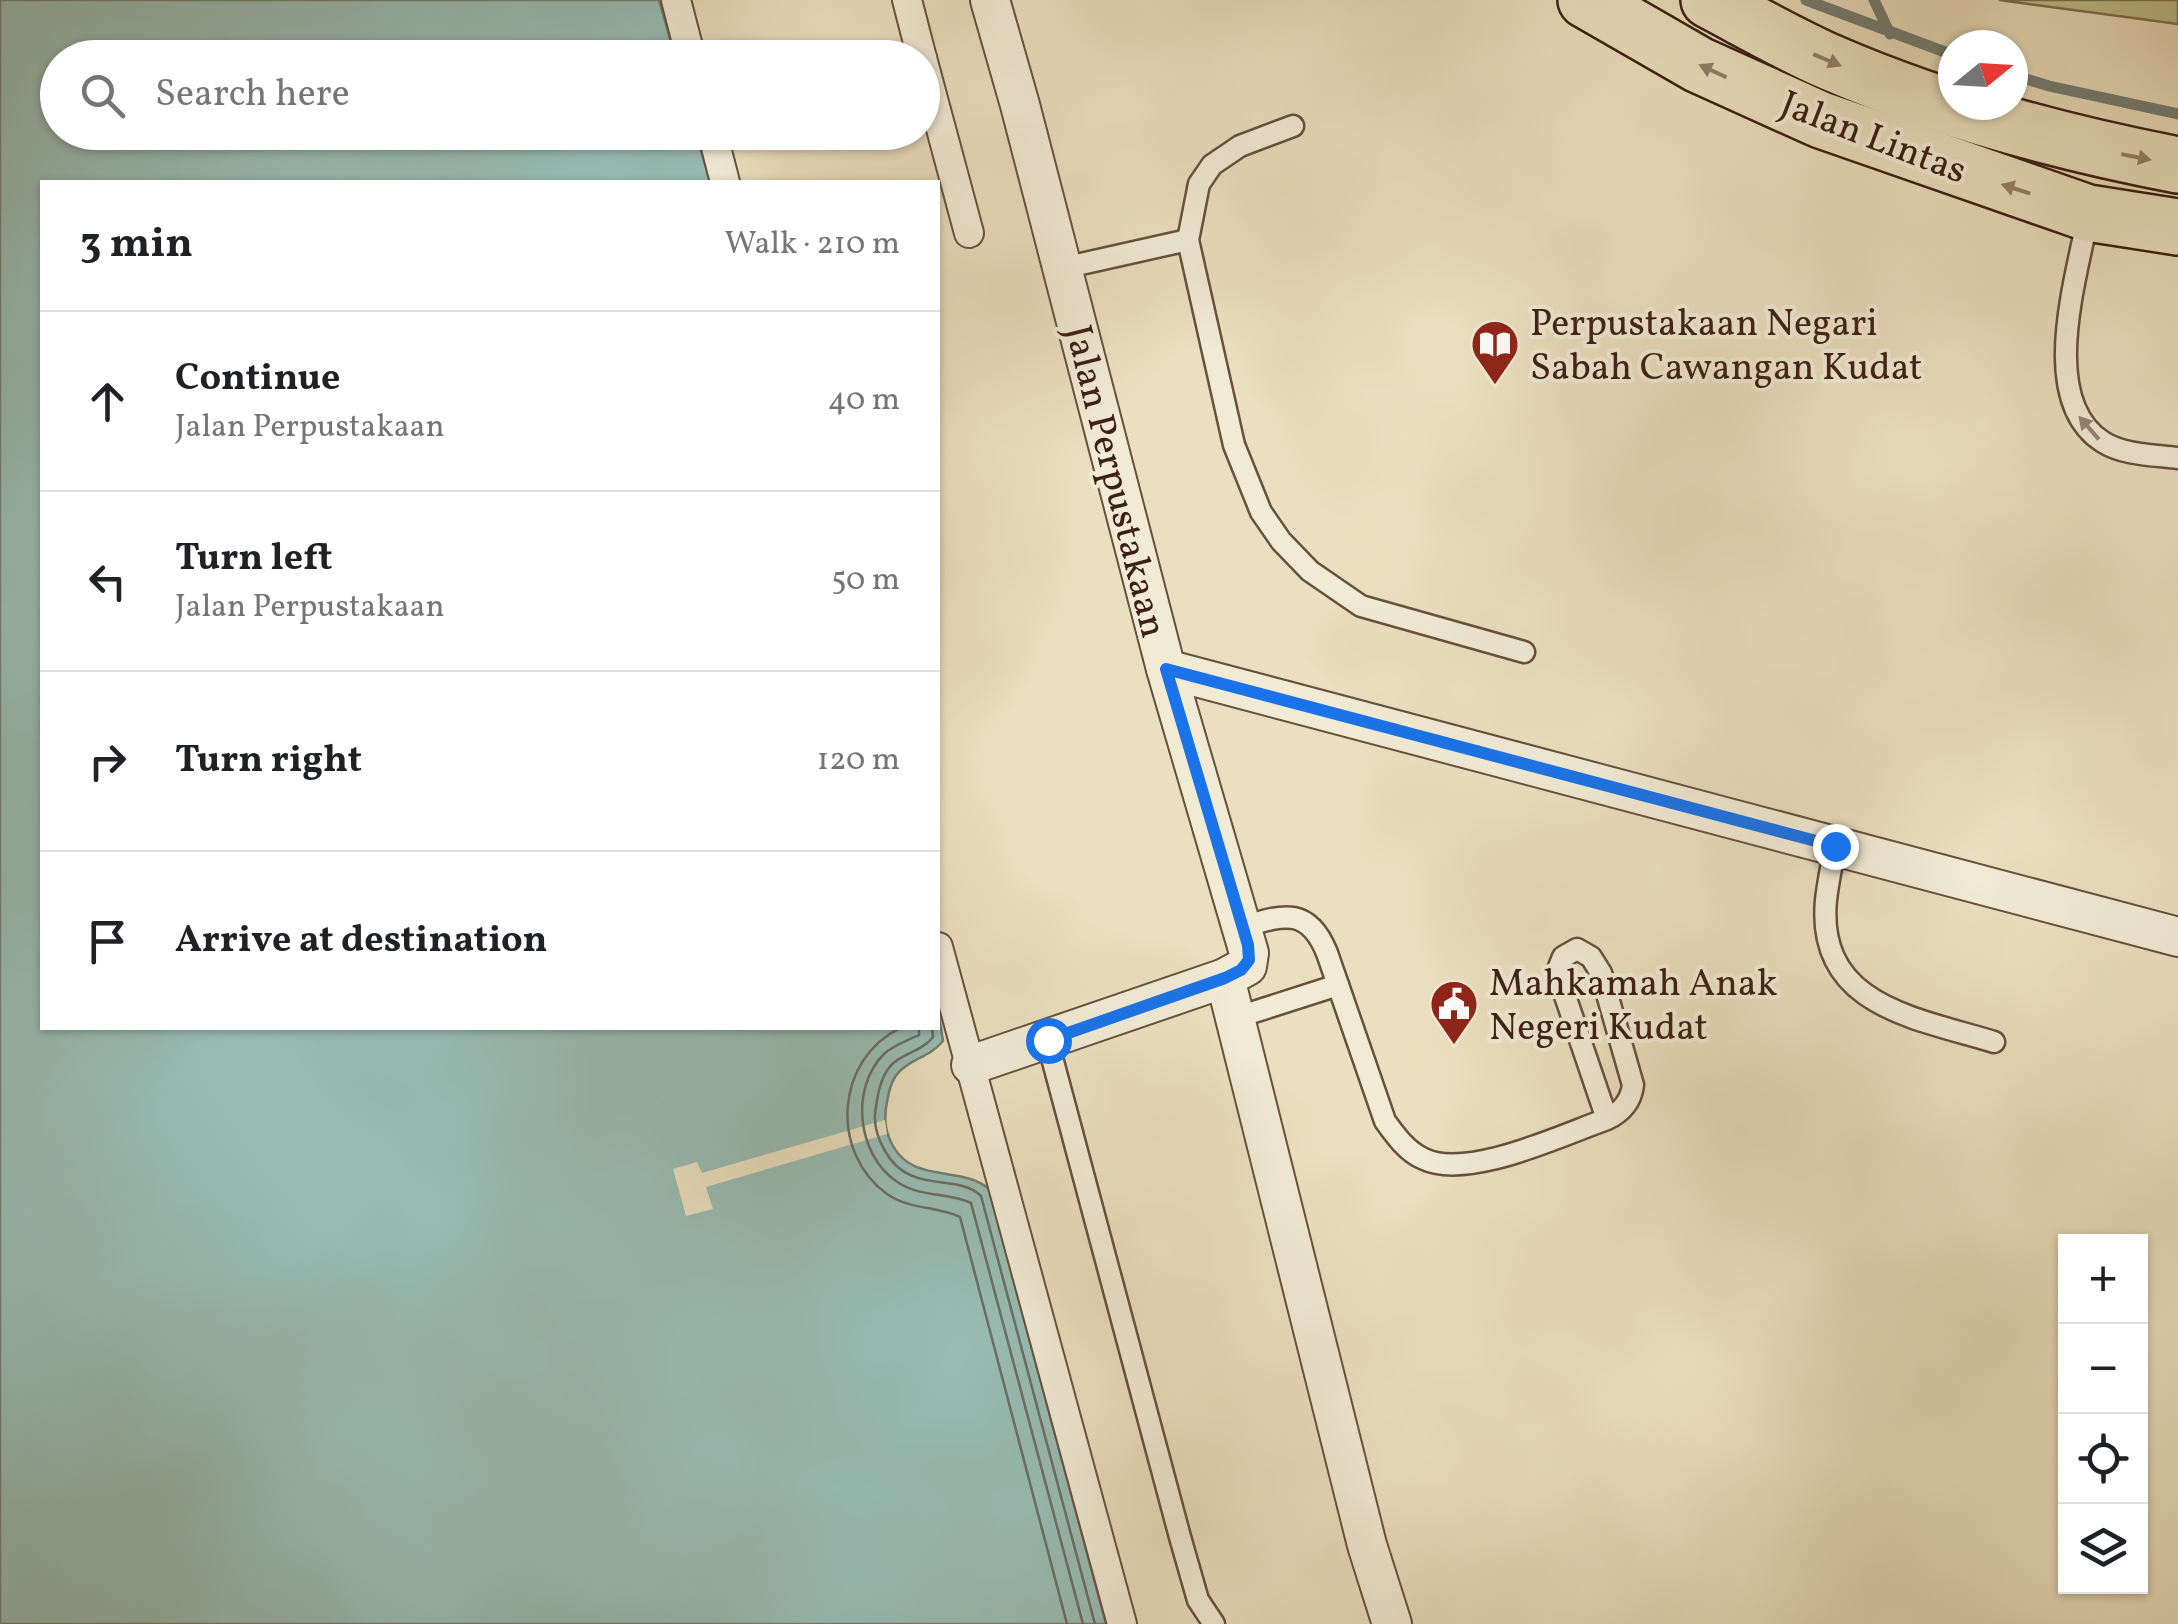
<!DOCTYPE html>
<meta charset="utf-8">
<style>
:root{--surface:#fff;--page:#f2f2f2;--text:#202124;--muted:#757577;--line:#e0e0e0}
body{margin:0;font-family:Vollkorn,serif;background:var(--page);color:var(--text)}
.controls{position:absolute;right:30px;bottom:30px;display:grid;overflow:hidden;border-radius:0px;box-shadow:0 2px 8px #0004}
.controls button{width:90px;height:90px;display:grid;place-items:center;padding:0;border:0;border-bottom:2px solid var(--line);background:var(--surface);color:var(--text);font:50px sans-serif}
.compass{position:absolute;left:1938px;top:30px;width:90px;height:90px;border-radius:50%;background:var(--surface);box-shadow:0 2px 8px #0004;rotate:72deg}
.stop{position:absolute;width:30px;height:30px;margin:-22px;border:8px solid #1a73e8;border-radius:50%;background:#fff}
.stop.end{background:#1a73e8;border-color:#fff;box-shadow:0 2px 10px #0008}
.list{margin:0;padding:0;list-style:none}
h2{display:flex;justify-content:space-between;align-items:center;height:130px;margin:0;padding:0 40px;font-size:42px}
h2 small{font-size:32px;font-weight:400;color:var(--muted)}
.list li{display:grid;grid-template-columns:65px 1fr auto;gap:30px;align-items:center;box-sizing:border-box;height:180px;padding:0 40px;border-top:2px solid var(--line)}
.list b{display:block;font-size:38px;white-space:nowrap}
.list p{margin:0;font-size:32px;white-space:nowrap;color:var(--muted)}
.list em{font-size:32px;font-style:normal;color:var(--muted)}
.icon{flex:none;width:55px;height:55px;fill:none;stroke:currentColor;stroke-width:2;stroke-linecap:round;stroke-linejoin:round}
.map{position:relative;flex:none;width:2178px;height:1624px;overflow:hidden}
.search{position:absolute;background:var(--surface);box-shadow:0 2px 8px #0004;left:40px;top:40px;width:900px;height:110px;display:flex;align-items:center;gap:25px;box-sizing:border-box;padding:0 35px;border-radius:55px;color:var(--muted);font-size:38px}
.panel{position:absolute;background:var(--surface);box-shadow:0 2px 8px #0004;left:40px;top:180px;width:900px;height:850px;border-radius:0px}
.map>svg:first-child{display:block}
.green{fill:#bec08c;stroke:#7e7050;stroke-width:2.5}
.water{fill:#98bcb4;stroke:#747e74;stroke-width:2.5}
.pier{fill:#eadfbe}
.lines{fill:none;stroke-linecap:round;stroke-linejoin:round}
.shore{stroke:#6a6e64;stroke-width:2.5}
.stream{stroke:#747e74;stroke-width:11}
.service-casing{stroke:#68503e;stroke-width:25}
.pedestrian-casing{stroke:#68503e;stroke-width:32}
.minor-casing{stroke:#68503e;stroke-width:42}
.primary-casing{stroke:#3d2014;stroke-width:60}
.service{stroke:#f1ead5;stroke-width:20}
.pedestrian{stroke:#f1ead5;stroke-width:28}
.minor{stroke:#f1ead5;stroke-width:38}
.primary{stroke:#eadfbe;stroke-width:55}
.oneway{fill:#948069}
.oneway2{fill:#978574}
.route{stroke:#1a73e8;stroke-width:12}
.labels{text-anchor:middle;stroke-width:8;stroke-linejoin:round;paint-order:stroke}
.street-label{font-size:38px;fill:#3d2014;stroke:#f1ead5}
.poi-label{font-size:38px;fill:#3d2014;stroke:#f1ead5;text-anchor:start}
</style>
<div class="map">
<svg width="2178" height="1624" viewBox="0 0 2178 1624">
<rect width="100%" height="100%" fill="#eadfbe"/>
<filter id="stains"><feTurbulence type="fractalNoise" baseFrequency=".002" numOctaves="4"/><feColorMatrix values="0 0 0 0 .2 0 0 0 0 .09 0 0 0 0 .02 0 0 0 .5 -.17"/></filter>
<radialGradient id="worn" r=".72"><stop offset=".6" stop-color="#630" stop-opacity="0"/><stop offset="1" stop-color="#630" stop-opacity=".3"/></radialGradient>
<!-- green -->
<path class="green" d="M1999,0H2178V24Z"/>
<!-- water -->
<path class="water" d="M0,0H659L675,57L58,58V132L696,133L710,182H42V1028H938V1009L943,1041C929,1058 911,1058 899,1072C890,1081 888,1096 886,1108C884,1123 886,1133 893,1146C914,1184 961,1165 989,1189L1106,1624H0Z"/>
<!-- pier -->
<path class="pier" d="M885,1120L887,1134L706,1187L713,1209L686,1216L673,1169L697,1162L702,1173Z"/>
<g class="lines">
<!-- shore -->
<g class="shore">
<path d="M900,1028C836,1059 829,1152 887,1194C910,1210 937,1206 960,1217L1067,1624"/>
<path d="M919,1028V1035C907,1041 893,1045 884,1054C850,1088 857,1154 896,1181C919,1198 948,1192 971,1203L1083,1624"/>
<path d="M932,1028L933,1037C921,1053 899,1053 888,1069C879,1082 877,1099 875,1114C874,1128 878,1139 885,1151C910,1196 957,1172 981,1196L1095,1624"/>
</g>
<!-- stream -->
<g class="stream">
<path d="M1806,0L1953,55"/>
<path d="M1874,0L1890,34"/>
<path d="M2013,75L2049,86L2178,114"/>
</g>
<!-- service casing -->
<g class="service-casing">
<g id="service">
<path d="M1293,126L1240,146L1212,165L1199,184L1188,240L1234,445L1261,512L1281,541L1310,571L1361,606L1524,652"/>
<path d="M2088,216C2077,277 2037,400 2103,442C2123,455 2154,455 2178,458"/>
<path d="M1063,268L1188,240"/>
<path d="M1835,846C1832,864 1828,882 1826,900C1816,1006 1916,1018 1994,1042"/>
<path d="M1242,927C1283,915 1308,906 1327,953L1385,1121C1395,1135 1407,1152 1424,1159C1468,1180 1562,1135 1607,1119C1622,1112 1631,1101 1633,1085L1601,973L1591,957L1577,949L1563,957L1559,967L1560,981L1607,1119"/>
<path d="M1235,1018L1338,985"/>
<path d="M1047,1039L1180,1537L1198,1600L1214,1624"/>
</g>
</g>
<!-- pedestrian casing -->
<g class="pedestrian-casing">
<g id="pedestrian">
<path d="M676,0L691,58"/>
<path d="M907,0L922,58"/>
<path d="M922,58L969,233"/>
<path d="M712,132L725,182"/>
<path d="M938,947L1122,1624"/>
</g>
</g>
<!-- minor casing -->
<g class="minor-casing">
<g id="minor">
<path d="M1166,669L2178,937"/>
<path d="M1225,978L1367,1545L1392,1624"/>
<path d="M971,1065L1225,978L1247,966L1249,953L1166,669L1020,105L990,0"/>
</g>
</g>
<!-- primary casing -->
<g class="primary-casing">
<g id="primary">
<path d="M1586,0L1699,65L1821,120L2088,213L2178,227"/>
<path d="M1709,0C1747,20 1785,42 1825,60C1937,109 2058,142 2178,165"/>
</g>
</g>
<!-- service -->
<use href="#service" class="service"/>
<!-- pedestrian -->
<use href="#pedestrian" class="pedestrian"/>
<!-- minor -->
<use href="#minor" class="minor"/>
<!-- primary -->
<use href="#primary" class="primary"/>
</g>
<!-- one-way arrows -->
<defs><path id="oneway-solid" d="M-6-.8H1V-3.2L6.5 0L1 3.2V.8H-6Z" transform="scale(2.5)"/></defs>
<g class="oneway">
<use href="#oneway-solid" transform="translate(1827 60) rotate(23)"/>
<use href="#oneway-solid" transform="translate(1713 71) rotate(-155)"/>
<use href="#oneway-solid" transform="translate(2136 157) rotate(11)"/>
<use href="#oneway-solid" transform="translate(2016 189) rotate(-162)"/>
</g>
<use class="oneway2" href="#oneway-solid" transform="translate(2089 428) rotate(-131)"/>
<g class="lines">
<!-- route -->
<path class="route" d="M1048,1040L1225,978L1241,970L1249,960L1248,945L1166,669L1835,846"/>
</g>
<!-- icons -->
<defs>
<g id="library-pin" transform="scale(2.5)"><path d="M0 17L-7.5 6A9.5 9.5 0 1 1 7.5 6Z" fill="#8f2418" stroke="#f1ead5"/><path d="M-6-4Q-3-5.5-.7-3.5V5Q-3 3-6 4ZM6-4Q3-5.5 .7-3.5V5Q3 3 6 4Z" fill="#fff"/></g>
<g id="civic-pin" transform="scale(2.5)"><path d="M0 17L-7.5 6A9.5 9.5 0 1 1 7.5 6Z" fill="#8f2418" stroke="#f1ead5"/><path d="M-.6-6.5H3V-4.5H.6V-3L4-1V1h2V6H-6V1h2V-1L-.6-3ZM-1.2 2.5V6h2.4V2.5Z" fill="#fff"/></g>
</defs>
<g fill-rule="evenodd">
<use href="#library-pin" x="1495" y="344"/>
<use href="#civic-pin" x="1454" y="1004"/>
</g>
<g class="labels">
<!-- street labels -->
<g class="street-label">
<text transform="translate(1874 136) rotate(21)" y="13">Jalan Lintas</text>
<text transform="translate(1117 481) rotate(76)" y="13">Jalan Perpustakaan</text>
</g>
<!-- poi labels -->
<g class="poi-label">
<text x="1530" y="335">Perpustakaan Negari<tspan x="1530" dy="44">Sabah Cawangan Kudat</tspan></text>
<text x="1489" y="995">Mahkamah Anak<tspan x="1489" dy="44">Negeri Kudat</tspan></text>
</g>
</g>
<rect width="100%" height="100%" filter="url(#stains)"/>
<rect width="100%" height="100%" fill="url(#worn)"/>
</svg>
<div class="controls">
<button>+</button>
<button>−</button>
<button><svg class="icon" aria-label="locate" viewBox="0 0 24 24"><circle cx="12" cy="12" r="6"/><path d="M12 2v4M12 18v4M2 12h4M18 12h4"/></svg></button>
<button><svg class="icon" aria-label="layers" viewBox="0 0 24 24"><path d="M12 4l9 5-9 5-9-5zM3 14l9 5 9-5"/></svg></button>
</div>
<svg class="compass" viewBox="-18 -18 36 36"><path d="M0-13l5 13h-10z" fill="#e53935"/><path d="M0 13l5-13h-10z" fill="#757577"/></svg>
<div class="stop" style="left:1048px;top:1040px"></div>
<div class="stop end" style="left:1835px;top:846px"></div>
<div class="search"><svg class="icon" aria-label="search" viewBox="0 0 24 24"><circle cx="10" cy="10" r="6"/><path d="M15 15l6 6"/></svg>Search here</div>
<section class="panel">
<h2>3 min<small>Walk · 210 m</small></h2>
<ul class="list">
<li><svg class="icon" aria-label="ahead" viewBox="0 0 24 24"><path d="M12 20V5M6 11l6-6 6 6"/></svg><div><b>Continue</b><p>Jalan Perpustakaan</p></div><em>40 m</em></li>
<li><svg class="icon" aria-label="left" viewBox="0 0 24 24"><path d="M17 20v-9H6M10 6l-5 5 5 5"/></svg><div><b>Turn left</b><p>Jalan Perpustakaan</p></div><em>50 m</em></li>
<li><svg class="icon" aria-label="right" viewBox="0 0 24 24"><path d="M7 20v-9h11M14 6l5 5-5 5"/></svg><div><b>Turn right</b></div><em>120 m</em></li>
<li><svg class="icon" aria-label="arrive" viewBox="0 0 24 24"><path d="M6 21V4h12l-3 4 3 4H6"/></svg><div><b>Arrive at destination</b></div></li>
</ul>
</section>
</div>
